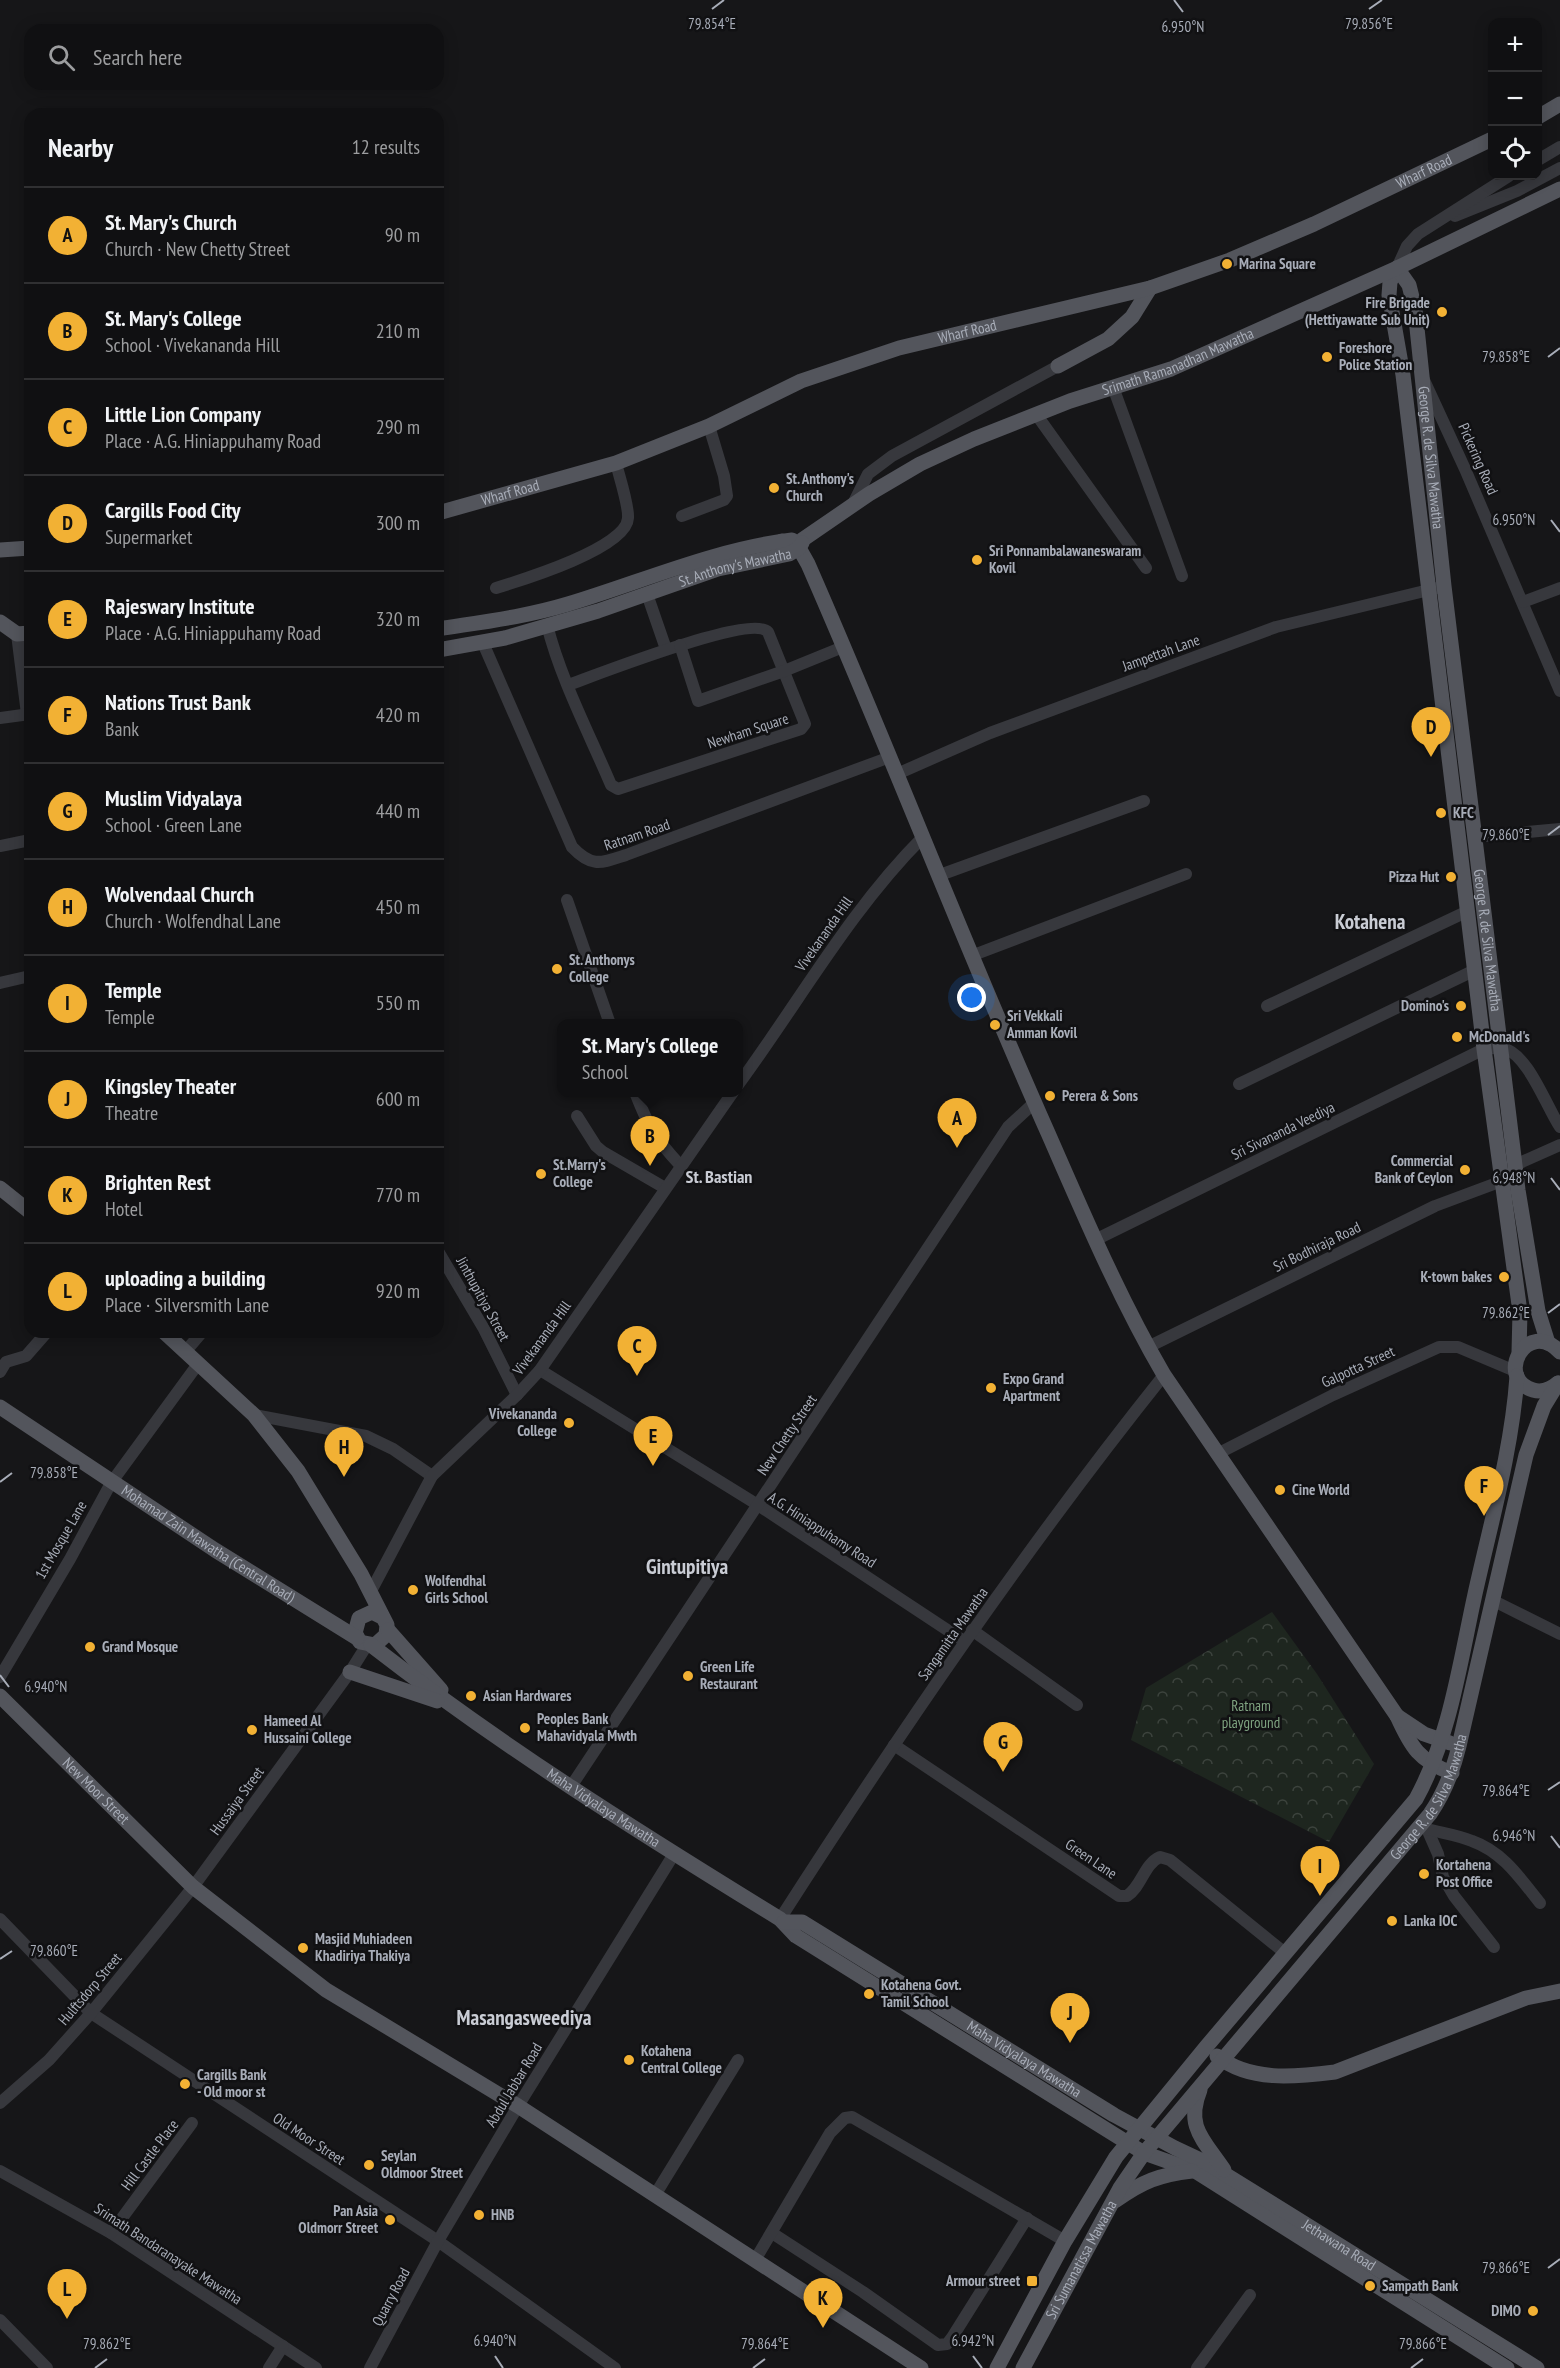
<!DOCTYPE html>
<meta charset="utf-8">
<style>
:root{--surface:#101012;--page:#19191b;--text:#f1f3f6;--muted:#9c9d9f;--line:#303032;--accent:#f2b134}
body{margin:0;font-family:"PT Sans Narrow",sans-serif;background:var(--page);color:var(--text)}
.controls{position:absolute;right:18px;top:18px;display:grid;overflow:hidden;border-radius:12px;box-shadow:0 3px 15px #0003}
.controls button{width:54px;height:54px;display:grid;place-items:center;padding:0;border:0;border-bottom:2px solid var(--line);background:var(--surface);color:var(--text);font:30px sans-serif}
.you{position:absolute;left:972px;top:998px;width:21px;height:21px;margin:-15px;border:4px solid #fff;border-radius:50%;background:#1a73e8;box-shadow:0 0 0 9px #1a73e833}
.badge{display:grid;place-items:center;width:39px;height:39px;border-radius:50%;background:var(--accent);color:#111;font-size:20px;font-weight:700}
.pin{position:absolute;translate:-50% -50px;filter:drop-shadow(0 2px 3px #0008)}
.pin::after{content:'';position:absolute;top:32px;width:21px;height:18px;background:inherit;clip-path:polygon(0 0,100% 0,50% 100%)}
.popup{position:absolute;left:557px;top:1019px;width:186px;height:78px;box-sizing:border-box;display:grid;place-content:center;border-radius:12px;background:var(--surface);filter:drop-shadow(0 2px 4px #0005);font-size:20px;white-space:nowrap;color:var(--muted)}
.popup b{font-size:22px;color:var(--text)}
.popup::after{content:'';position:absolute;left:50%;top:100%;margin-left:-12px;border:12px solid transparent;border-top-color:var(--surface)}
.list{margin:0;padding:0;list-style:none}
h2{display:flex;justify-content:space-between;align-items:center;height:78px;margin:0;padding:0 24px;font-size:26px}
h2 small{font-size:20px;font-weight:400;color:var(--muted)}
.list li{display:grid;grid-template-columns:39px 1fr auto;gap:18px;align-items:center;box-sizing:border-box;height:96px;padding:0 24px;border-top:2px solid var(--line)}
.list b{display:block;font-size:22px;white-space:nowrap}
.list p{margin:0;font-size:20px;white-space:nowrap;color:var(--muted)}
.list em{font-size:20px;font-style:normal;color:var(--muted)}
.icon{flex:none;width:33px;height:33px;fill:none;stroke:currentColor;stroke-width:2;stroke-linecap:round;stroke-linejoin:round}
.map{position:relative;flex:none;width:1560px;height:2368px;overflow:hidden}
.search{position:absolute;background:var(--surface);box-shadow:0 3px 15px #0003;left:24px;top:24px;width:420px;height:66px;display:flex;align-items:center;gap:15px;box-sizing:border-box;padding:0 21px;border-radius:18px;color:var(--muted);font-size:22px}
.panel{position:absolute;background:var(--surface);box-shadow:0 3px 15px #0003;left:24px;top:108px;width:420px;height:1230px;border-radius:18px}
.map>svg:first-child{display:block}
.park{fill:url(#park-crowns)}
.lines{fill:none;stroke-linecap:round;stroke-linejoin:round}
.minor{stroke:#37383d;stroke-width:12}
.major{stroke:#53555c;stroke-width:15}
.ticks{fill:none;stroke:#a8adb8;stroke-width:2}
.poi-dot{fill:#f2b134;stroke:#111113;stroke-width:2}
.labels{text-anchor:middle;stroke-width:5;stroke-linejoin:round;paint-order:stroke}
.street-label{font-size:15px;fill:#a8adb8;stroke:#111113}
.poi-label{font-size:15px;font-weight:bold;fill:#a8adb8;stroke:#111113;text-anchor:start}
.park-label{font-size:15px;fill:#7fa381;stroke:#111113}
.quarter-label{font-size:18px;font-weight:bold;fill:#c9ccd4;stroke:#111113}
.district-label{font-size:21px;font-weight:bold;fill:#c9ccd4;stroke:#111113}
.ticks-label{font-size:15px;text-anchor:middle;fill:#a8adb8;stroke:#111113;stroke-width:5;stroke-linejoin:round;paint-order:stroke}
</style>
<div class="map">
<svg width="1560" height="2368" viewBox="0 0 1560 2368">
<defs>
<pattern id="park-crowns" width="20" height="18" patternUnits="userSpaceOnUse" patternTransform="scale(1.5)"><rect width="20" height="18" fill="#1e261f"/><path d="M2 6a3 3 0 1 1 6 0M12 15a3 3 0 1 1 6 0" fill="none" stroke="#3c433d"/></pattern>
</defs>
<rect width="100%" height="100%" fill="#161618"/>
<!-- park -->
<path class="park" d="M1272,1612L1317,1674L1374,1764L1329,1842L1131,1740L1146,1688Z"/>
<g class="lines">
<!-- minor -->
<g class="minor">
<path d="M1538,160L1560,147"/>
<path d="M1455,216L1517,191L1560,168"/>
<path d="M1397,268L1407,246L1418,234L1509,176"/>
<path d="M1424,380L1465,469L1560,691"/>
<path d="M1113,387L1182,576"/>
<path d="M1036,414L1146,568"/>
<path d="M853,504L868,474L892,456L1058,366"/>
<path d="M682,516L724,500L727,496L724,476L709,426"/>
<path d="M496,588C522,580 627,548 628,518C629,505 619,476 616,463"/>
<path d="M647,594L666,649"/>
<path d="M1523,602L1560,588"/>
<path d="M547,625C561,680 589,733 611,785L618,789L801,729L805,724L768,632C751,614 596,675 568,685"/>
<path d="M17,634L27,714"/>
<path d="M483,643L572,847C592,868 601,863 626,855L890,757"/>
<path d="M680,645L698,701L784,671L843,647"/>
<path d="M0,718L30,714"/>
<path d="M897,774L990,733L1276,627L1437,588"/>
<path d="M1475,837L1560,829"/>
<path d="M0,846L30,840"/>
<path d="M940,875L1144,801"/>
<path d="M567,900L610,1024"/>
<path d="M971,956L1186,874"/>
<path d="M0,983L30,976"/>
<path d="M1267,1006L1468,911"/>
<path d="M1239,1084L1475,970"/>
<path d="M738,1085C799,1002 850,910 923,837"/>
<path d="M635,1092C649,1128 655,1138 680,1165"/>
<path d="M577,1116L596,1146L603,1152L665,1188"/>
<path d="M1515,1165L1560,1145"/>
<path d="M1095,1240L1484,1049C1490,1049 1497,1047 1503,1048C1528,1054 1546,1106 1560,1127"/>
<path d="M438,1251L484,1329L517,1395"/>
<path d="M1148,1347L1435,1206L1502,1181"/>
<path d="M185,1352L202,1332"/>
<path d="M540,1370L758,1505L964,1641"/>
<path d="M0,1372L6,1362L26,1356L47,1332"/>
<path d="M254,1415L366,1436L393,1449L432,1476"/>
<path d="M1219,1453L1333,1395L1439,1347H1458L1515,1371"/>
<path d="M370,1593L432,1476L517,1395L540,1370L733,1092"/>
<path d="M1494,1601L1560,1634"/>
<path d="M972,1630L1077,1705"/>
<path d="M0,1677L70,1559L111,1483L198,1364"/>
<path d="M894,1745L1119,1896H1127C1142,1886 1144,1864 1160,1857L1170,1860L1285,1953"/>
<path d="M570,1788L1008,1127L1034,1103"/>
<path d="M1424,1822L1438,1854L1443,1877L1454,1896L1494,1947"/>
<path d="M1427,1829C1442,1833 1458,1835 1472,1841C1503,1852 1520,1878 1540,1903"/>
<path d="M0,1919L91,2013L438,2241L615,2368"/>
<path d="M780,1919C900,1732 1025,1549 1164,1375"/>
<path d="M0,2103L49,2060L91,2013L193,1887L350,1672L367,1645"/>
<path d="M0,2171L111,2233L316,2368"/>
<path d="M655,2195L738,2060"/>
<path d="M111,2233L192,2123"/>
<path d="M772,2233L863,2292L938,2345L947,2344L953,2336L1027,2218"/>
<path d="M755,2260L830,2133L845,2118L852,2117L1065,2241"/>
<path d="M0,2320L47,2368"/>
<path d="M269,2368L283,2346"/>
<path d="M370,2368L438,2241L518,2106L674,1854"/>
<path d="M1197,2368L1250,2295"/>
</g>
<!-- major -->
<g class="major">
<path d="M1538,117L1560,104"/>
<path d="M1397,268L1390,282L1389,295L1403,375L1484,1049L1520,1312L1519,1352"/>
<path id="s1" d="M1397,268L1409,285L1415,309L1444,586L1518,1190L1538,1311L1548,1343"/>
<path d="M1058,366L1108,339L1132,317L1150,288"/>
<path id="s2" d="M438,513L616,463L709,426L801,381L899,348L1150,288L1230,260L1314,224L1492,139"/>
<path id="s3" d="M802,540L869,494L920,464L974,439L1070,401L1171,369L1397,268L1560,189"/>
<path d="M782,541L799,548L808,564C891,753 964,945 1048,1133C1084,1215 1119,1298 1164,1375L1397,1716C1411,1747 1419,1761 1452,1773"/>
<path d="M0,550L30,548"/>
<path d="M0,622L17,634L30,633"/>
<path d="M438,629C482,622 525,617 568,604C641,582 716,549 792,540"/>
<path id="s4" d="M438,650L505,638L598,611L718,569L789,554L799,548L802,543"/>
<path d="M0,1188L30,1212"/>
<path d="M164,1332L254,1415L298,1471L361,1574L387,1625L386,1635L375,1645L360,1642L355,1633L359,1618L372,1612L382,1617"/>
<path d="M1558,1383C1551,1389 1543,1393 1533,1390C1494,1378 1527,1317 1560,1352"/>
<path id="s5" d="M0,1407L215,1550L357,1638"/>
<path d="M388,1630L441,1690"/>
<path id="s6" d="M371,1645C501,1746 640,1833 780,1919L796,1936L1144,2153L1195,2171L1507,2368"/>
<path d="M350,1672L437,1701"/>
<path id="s7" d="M0,1696L193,1887L326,1990L518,2106L921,2368"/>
<path d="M1397,1716L1424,1734L1450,1743"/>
<path id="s8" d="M784,1922H802L1114,2115L1175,2148L1207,2163L1537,2368"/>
<path d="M1217,2056C1250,2082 1295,2077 1335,2072L1526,1998L1560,1991"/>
<path d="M1200,2090C1185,2127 1204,2140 1224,2170"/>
<path d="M1115,2201C1143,2181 1159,2175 1192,2171"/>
<path d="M997,2368L1065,2241L1116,2157L1206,2047L1416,1799C1450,1737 1460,1662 1475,1594C1491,1522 1512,1449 1517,1376"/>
<path id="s9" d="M1023,2368L1120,2188L1144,2153L1430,1814C1445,1792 1453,1771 1459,1746L1526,1455L1544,1406L1558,1383"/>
</g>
</g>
<!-- ticks -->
<path class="ticks" d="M1174,0L1183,12M712,9L724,0M1369,9L1382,0M1548,357L1560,348M1551,520L1560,532M1548,835L1560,826M1551,1178L1560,1190M1548,1313L1560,1304M0,1482L12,1473M0,1675L9,1687M1548,1790L1560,1782M1551,1836L1560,1848M0,1959L12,1951M1548,2268L1560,2259M495,2356L503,2368M973,2356L982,2368M95,2368L107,2359M753,2368L765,2359M1411,2368L1423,2359"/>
<!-- markers -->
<g class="poi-dot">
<circle cx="1227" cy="264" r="6"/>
<circle cx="1442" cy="312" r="6"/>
<circle cx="1327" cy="357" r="6"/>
<circle cx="774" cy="488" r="6"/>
<circle cx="977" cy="560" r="6"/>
<circle cx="1441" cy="813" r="6"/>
<circle cx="1451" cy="877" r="6"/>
<circle cx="557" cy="969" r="6"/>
<circle cx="1461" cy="1006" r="6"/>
<circle cx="995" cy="1025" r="6"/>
<circle cx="1457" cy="1037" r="6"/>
<circle cx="1050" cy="1096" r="6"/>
<circle cx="1465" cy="1170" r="6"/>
<circle cx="541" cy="1174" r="6"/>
<circle cx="1504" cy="1277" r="6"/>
<circle cx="991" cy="1388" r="6"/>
<circle cx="569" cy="1423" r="6"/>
<circle cx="1280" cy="1490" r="6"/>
<circle cx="413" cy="1590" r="6"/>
<circle cx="90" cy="1647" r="6"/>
<circle cx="688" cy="1676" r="6"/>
<circle cx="471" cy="1696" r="6"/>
<circle cx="525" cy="1728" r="6"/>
<circle cx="252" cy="1730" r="6"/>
<circle cx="1424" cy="1874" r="6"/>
<circle cx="1392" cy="1921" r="6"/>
<circle cx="303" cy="1948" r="6"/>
<circle cx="869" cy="1994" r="6"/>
<circle cx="629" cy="2060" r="6"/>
<circle cx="185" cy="2084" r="6"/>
<circle cx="369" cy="2165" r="6"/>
<circle cx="479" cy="2215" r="6"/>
<circle cx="390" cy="2220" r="6"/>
<rect x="1026" y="2275" width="12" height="12" rx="3"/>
<circle cx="1370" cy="2286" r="6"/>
<circle cx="1533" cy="2311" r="6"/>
</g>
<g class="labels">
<!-- street labels -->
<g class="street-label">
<text dy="5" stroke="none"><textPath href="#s2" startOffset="1047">Wharf Road</textPath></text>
<text dy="5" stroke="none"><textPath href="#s2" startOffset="561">Wharf Road</textPath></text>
<text dy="5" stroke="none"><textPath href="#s3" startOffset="418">Srimath Ramanadhan Mawatha</textPath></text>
<text dy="5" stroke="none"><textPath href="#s1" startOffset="195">George R. de Silva Mawatha</textPath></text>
<text transform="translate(1478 459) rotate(66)" y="5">Pickering Road</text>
<text dy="5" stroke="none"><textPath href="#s2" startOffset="75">Wharf Road</textPath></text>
<text dy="5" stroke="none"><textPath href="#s4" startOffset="309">St. Anthony's Mawatha</textPath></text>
<text transform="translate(1161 653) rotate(-20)" y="5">Jampettah Lane</text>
<text transform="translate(748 731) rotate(-18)" y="5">Newham Square</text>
<text transform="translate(637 835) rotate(-19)" y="5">Ratnam Road</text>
<text transform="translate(824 934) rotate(-55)" y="5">Vivekananda Hill</text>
<text dy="5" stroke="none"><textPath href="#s1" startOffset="681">George R. de Silva Mawatha</textPath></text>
<text transform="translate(1283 1131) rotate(-26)" y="5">Sri Sivananda Veediya</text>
<text transform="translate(1317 1247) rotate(-26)" y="5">Sri Bodhiraja Road</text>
<text transform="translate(483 1299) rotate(61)" y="5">Jinthupitiya Street</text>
<text transform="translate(542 1338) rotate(-54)" y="5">Vivekananda Hill</text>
<text transform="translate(1358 1367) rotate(-25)" y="5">Galpotta Street</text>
<text transform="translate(787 1435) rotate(-56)" y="5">New Chetty Street</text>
<text transform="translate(822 1530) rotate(33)" y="5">A.G. Hiniappuhamy Road</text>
<text transform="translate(61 1540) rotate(-60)" y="5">1st Mosque Lane</text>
<text dy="5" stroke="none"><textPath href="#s5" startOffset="249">Mohamad Zain Mawatha (Central Road)</textPath></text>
<text transform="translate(953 1634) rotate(-55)" y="5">Sangamitta Mawatha</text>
<text dy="5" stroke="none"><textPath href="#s7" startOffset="135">New Moor Street</textPath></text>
<text dy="5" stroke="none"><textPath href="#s9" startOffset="705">George R. de Silva Mawatha</textPath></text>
<text transform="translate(237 1801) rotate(-54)" y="5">Hussaiya Street</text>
<text dy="5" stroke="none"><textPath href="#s6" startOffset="284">Maha Vidyalaya Mawatha</textPath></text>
<text transform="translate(1091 1859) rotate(34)" y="5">Green Lane</text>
<text transform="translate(90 1989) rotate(-50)" y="5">Hulftsdorp Street</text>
<text dy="5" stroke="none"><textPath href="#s8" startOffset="279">Maha Vidyalaya Mawatha</textPath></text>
<text transform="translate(514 2085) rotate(-59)" y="5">Abdul Jabbar Road</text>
<text transform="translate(309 2139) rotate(33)" y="5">Old Moor Street</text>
<text transform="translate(150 2155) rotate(-53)" y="5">Hill Castle Place</text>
<text dy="5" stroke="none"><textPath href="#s8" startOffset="645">Jethawana Road</textPath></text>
<text transform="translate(168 2254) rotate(33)" y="5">Srimath Bandaranayake Mawatha</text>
<text dy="5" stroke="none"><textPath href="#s9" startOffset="123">Sri Sumanatissa Mawatha</textPath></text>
<text transform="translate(391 2297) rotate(-62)" y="5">Quarry Road</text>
</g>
<!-- poi labels -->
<g class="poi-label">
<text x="1239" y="269">Marina Square</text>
<text x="1430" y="308" text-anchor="end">Fire Brigade<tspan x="1430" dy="17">(Hettiyawatte Sub Unit)</tspan></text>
<text x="1339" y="353">Foreshore<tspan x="1339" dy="17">Police Station</tspan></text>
<text x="786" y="484">St. Anthony's<tspan x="786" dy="17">Church</tspan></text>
<text x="989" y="556">Sri Ponnambalawaneswaram<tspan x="989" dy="17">Kovil</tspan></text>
<text x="1453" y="818">KFC</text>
<text x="1439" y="882" text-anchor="end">Pizza Hut</text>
<text x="569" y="965">St. Anthonys<tspan x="569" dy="17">College</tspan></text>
<text x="1449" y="1011" text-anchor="end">Domino's</text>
<text x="1007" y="1021">Sri Vekkali<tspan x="1007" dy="17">Amman Kovil</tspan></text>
<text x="1469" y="1042">McDonald's</text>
<text x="1062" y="1101">Perera &amp; Sons</text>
<text x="1453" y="1166" text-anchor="end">Commercial<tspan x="1453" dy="17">Bank of Ceylon</tspan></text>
<text x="553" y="1170">St.Marry's<tspan x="553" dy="17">College</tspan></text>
<text x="1492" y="1282" text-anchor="end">K-town bakes</text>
<text x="1003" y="1384">Expo Grand<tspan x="1003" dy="17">Apartment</tspan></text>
<text x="557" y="1419" text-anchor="end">Vivekananda<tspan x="557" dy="17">College</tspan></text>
<text x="1292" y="1495">Cine World</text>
<text x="425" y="1586">Wolfendhal<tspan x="425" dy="17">Girls School</tspan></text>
<text x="102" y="1652">Grand Mosque</text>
<text x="700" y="1672">Green Life<tspan x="700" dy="17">Restaurant</tspan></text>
<text x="483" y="1701">Asian Hardwares</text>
<text x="537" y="1724">Peoples Bank<tspan x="537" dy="17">Mahavidyala Mwth</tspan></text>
<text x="264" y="1726">Hameed Al<tspan x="264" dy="17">Hussaini College</tspan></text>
<text x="1436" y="1870">Kortahena<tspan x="1436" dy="17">Post Office</tspan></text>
<text x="1404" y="1926">Lanka IOC</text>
<text x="315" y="1944">Masjid Muhiadeen<tspan x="315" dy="17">Khadiriya Thakiya</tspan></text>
<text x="881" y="1990">Kotahena Govt.<tspan x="881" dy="17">Tamil School</tspan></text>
<text x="641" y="2056">Kotahena<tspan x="641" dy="17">Central College</tspan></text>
<text x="197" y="2080">Cargills Bank<tspan x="197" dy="17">- Old moor st</tspan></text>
<text x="381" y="2161">Seylan<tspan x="381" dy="17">Oldmoor Street</tspan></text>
<text x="378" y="2216" text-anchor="end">Pan Asia<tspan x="378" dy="17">Oldmorr Street</tspan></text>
<text x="491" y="2220">HNB</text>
<text x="1020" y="2286" text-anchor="end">Armour street</text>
<text x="1382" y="2291">Sampath Bank</text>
<text x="1521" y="2316" text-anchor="end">DIMO</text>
</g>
<!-- park labels -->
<g class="park-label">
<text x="1251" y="1711">Ratnam<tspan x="1251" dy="17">playground</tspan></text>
</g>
<!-- quarter labels -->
<g class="quarter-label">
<text x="719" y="1183">St. Bastian</text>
</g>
<!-- district labels -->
<g class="district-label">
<text x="1370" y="929">Kotahena</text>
<text x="687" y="1574">Gintupitiya</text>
<text x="524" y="2025">Masangasweediya</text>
</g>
</g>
<g class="ticks-label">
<text x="712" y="29">79.854°E</text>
<text x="1369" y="29">79.856°E</text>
<text x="1183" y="32">6.950°N</text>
<text x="1506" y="362">79.858°E</text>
<text x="1514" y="525">6.950°N</text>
<text x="1506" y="840">79.860°E</text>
<text x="1514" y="1183">6.948°N</text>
<text x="1506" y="1318">79.862°E</text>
<text x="54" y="1478">79.858°E</text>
<text x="46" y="1692">6.940°N</text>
<text x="1506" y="1796">79.864°E</text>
<text x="1514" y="1841">6.946°N</text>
<text x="54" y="1956">79.860°E</text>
<text x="1506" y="2273">79.866°E</text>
<text x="495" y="2346">6.940°N</text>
<text x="973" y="2346">6.942°N</text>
<text x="107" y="2349">79.862°E</text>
<text x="765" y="2349">79.864°E</text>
<text x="1423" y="2349">79.866°E</text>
</g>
</svg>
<div class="controls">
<button>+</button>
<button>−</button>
<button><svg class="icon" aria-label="locate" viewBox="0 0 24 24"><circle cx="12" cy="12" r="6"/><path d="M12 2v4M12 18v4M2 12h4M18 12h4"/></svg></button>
</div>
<div class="you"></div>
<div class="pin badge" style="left:957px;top:1148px">A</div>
<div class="pin badge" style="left:650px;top:1166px">B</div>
<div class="popup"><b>St. Mary's College</b>School</div>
<div class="pin badge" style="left:637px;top:1376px">C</div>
<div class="pin badge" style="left:1431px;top:757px">D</div>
<div class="pin badge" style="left:653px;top:1466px">E</div>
<div class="pin badge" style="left:1484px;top:1516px">F</div>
<div class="pin badge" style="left:1003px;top:1772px">G</div>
<div class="pin badge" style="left:344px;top:1477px">H</div>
<div class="pin badge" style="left:1320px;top:1896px">I</div>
<div class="pin badge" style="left:1070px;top:2043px">J</div>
<div class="pin badge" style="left:823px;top:2328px">K</div>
<div class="pin badge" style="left:67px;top:2319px">L</div>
<div class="search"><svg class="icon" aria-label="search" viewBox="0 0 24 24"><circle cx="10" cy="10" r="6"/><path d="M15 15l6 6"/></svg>Search here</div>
<section class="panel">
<h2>Nearby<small>12 results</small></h2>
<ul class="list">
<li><span class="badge">A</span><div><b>St. Mary's Church</b><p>Church · New Chetty Street</p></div><em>90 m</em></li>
<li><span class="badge">B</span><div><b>St. Mary's College</b><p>School · Vivekananda Hill</p></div><em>210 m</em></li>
<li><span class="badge">C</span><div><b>Little Lion Company</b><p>Place · A.G. Hiniappuhamy Road</p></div><em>290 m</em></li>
<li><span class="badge">D</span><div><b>Cargills Food City</b><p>Supermarket</p></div><em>300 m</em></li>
<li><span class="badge">E</span><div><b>Rajeswary Institute</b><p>Place · A.G. Hiniappuhamy Road</p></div><em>320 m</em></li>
<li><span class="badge">F</span><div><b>Nations Trust Bank</b><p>Bank</p></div><em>420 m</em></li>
<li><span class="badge">G</span><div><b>Muslim Vidyalaya</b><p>School · Green Lane</p></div><em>440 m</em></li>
<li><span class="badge">H</span><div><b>Wolvendaal Church</b><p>Church · Wolfendhal Lane</p></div><em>450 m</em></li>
<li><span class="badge">I</span><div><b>Temple</b><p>Temple</p></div><em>550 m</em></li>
<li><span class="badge">J</span><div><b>Kingsley Theater</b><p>Theatre</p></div><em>600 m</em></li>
<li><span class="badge">K</span><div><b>Brighten Rest</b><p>Hotel</p></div><em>770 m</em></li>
<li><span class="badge">L</span><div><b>uploading a building</b><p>Place · Silversmith Lane</p></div><em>920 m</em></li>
</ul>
</section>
</div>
